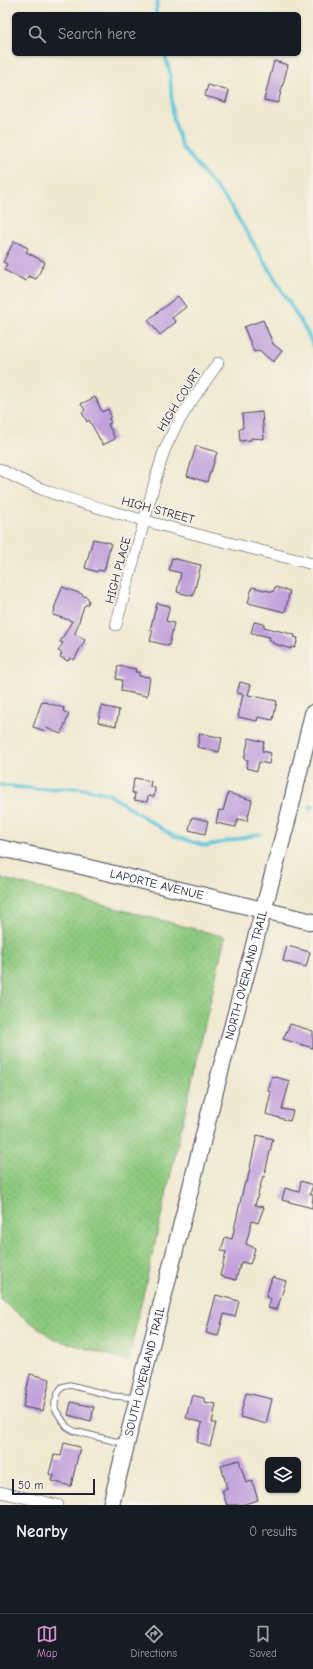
<!DOCTYPE html>
<style>
:root{--surface:#171b24;--page:#242831;--text:#f1f3f6;--muted:#9ea1a6;--line:#363941;--accent:#d690ce}
body{margin:0;font-family:"Comic Neue",sans-serif;background:var(--page);color:var(--text)}
.controls{position:absolute;right:12px;bottom:12px;display:grid;overflow:hidden;border-radius:6px;box-shadow:0 1px 3px #0004}
.controls button{width:36px;height:36px;display:grid;place-items:center;padding:0;border:0;border-bottom:1px solid var(--line);background:var(--surface);color:var(--text);font:20px sans-serif}
.scale{position:absolute;left:12px;bottom:10px;width:83px;box-sizing:border-box;padding-left:4px;border:2px solid #22223b;border-top:0;font-size:11px;line-height:14px;white-space:nowrap;color:#22223b;-webkit-text-stroke:3px #f7f3e8;paint-order:stroke}
.list{margin:0;padding:0;list-style:none}
h2{display:flex;justify-content:space-between;align-items:center;height:52px;margin:0;padding:0 16px;font-size:17px}
h2 small{font-size:13px;font-weight:400;color:var(--muted)}
.icon{flex:none;width:22px;height:22px;fill:none;stroke:currentColor;stroke-width:2;stroke-linecap:round;stroke-linejoin:round}
.map{position:relative;flex:none;width:313px;height:1505px;overflow:hidden}
.search{position:absolute;background:var(--surface);box-shadow:0 1px 3px #0004;left:12px;right:12px;top:12px;height:44px;display:flex;align-items:center;gap:10px;box-sizing:border-box;padding:0 14px;border-radius:6px;color:var(--muted);font-size:15px}
.sheet{height:108px;background:var(--surface)}
nav{display:flex;justify-content:space-around;align-items:center;box-sizing:border-box;height:56px;border-top:1px solid var(--line);background:var(--surface);font-size:11px;color:var(--muted)}
nav a{display:grid;justify-items:center;gap:2px}
nav .on{color:var(--accent)}
.map>svg:first-child{display:block}
.grass{fill:url(#grass-dots);stroke:#58765c}
.lines{fill:none;stroke-linecap:round;stroke-linejoin:round}
.stream{stroke:#5ec6db;stroke-width:3.5}
.building{fill:#c1a0db}
.lane-casing{stroke:#414052;stroke-width:7}
.street-casing{stroke:#414052;stroke-width:12}
.secondary-casing{stroke:#414052;stroke-width:18}
.lane{stroke:#fff;stroke-width:5.5}
.street{stroke:#fff;stroke-width:11}
.secondary{stroke:#fff;stroke-width:16}
.labels{text-anchor:middle;stroke-width:3;stroke-linejoin:round;paint-order:stroke}
.street-label{font-size:12px;fill:#22223b;stroke:#f7f3e8}
</style>
<div class="map">
<svg width="313" height="1505" viewBox="0 0 313 1505">
<defs>
<pattern id="grass-dots" width="8" height="8" patternUnits="userSpaceOnUse"><rect width="8" height="8" fill="#8dc97e"/><path d="M2 2h.1M6 6h.1" fill="none" stroke="#79ac6e" stroke-width="1.8" stroke-linecap="round"/></pattern>
</defs>
<rect width="100%" height="100%" fill="#f7f3e8"/>
<filter id="ink" filterUnits="userSpaceOnUse"><feTurbulence type="fractalNoise" baseFrequency=".025" numOctaves="2"/><feDisplacementMap in="SourceGraphic" scale="8" xChannelSelector="R" yChannelSelector="G"/><feConvolveMatrix kernelMatrix="1 2 1 2 8 2 1 2 1" color-interpolation-filters="sRGB"/></filter>
<filter id="wash" filterUnits="userSpaceOnUse"><feTurbulence type="fractalNoise" baseFrequency=".012" numOctaves="4" result="noise"/><feDisplacementMap in="SourceGraphic" scale="16" xChannelSelector="R" yChannelSelector="G"/><feGaussianBlur stdDeviation="0.9" result="paint"/><feColorMatrix in="noise" values="0 0 0 0 0 0 0 0 0 0 0 0 0 0 0 0 0 1.4 0 .05"/><feComposite in="paint" operator="in"/></filter>
<g filter="url(#wash)">
<rect width="100%" height="100%" fill="#f0e9d1"/>
<!-- grass -->
<path class="grass" d="M0,878L225,937L128,1361L54,1339L0,1300Z"/>
<g class="lines">
<!-- stream -->
<g class="stream">
<path d="M156,14V10L158,0"/>
<path d="M165,54L170,74L173,118L182,147L229,203L307,332L313,346"/>
<path d="M0,785L36,789L78,788L107,793L173,836L206,846L260,834"/>
<path d="M310,808L313,805"/>
</g>
</g>
<g id="blocks">
<!-- building -->
<g class="building">
<path d="M274,61L288,65L278,103L264,100Z"/>
<path d="M208,85L229,91L226,102L205,96Z"/>
<path d="M14,241L28,248L26,252L45,262L36,279L28,276L26,281L4,270L7,264L3,262Z"/>
<path d="M178,296L186,307L172,318L176,322L160,335L148,320Z"/>
<path d="M263,320L273,344L282,351L273,362L259,350L254,352L244,327Z"/>
<path d="M95,397L102,412L108,409L111,416L109,418L111,423L108,424L115,439L103,445L89,420L87,422L82,412L85,410L81,404Z"/>
<path d="M262,412L264,439L251,438V440L240,441L239,429L243,428L242,414Z"/>
<path d="M196,446L217,452L211,472H210L207,482L187,476Z"/>
<path d="M93,539L111,543L104,571L98,570L97,572L85,568Z"/>
<path d="M172,558L201,565L193,596L177,592L181,573L169,570Z"/>
<path d="M62,587L82,594V595L87,597L89,600L88,604L84,606L75,634L85,640L74,660L70,658L68,661L60,657L62,653L58,651L63,643L60,642L72,621L53,615L55,609H54Z"/>
<path d="M252,587L273,592L275,587L290,591L285,612L248,603Z"/>
<path d="M157,603L170,606L166,621L174,623L169,646L150,641L153,630H150Z"/>
<path d="M254,622L264,624V627L295,635L294,637L298,638L295,648L291,647V649L272,643L273,641L269,640L270,637L251,633Z"/>
<path d="M118,666L136,669L135,672H139V676L150,677L147,696L121,691L122,680L116,679Z"/>
<path d="M240,682L251,685L248,695L277,701L273,720L258,717L257,721L238,717L243,694L237,693Z"/>
<path d="M42,701L64,708L63,711L69,714L61,734L46,728L45,731L33,727Z"/>
<path d="M102,706L119,710L116,726L98,722Z"/>
<path d="M200,733L222,738L219,752L197,747Z"/>
<path d="M249,738L264,742L262,751L271,753L269,764L259,762L257,771L246,768L248,760L244,759Z"/>
<path d="M134,778L151,781L150,787L155,788L154,797L148,796L147,802L134,800L135,793H132Z"/>
<path d="M228,793L252,800L247,821L238,819L236,827L216,823L219,810L223,811Z"/>
<path d="M192,817L208,821L205,834L189,830Z"/>
<path d="M287,946L310,952L306,967L283,961Z"/>
<path d="M290,1024L313,1031V1048L283,1039Z"/>
<path d="M272,1076L290,1081L282,1109L293,1111L290,1121L266,1114L271,1092L268,1091Z"/>
<path d="M257,1135L273,1139L264,1177L263,1176L255,1205L264,1207L258,1223L252,1221L246,1244L255,1248L252,1259L250,1264L241,1262L236,1280L220,1276L226,1252L221,1251L225,1237L232,1239L241,1198L245,1182H247Z"/>
<path d="M301,1181L313,1185L310,1194L313,1195L312,1208L282,1200L285,1188L299,1192Z"/>
<path d="M272,1277L286,1281L277,1310L268,1308L271,1299L266,1297Z"/>
<path d="M216,1295L239,1301L235,1317L224,1314L218,1336L206,1333Z"/>
<path d="M30,1374L50,1379L43,1411L23,1407Z"/>
<path d="M246,1393L272,1399L266,1424L240,1417Z"/>
<path d="M192,1395L204,1398V1402L216,1404L212,1423H216L210,1446L197,1442L202,1423L186,1418Z"/>
<path d="M71,1402L94,1407L91,1421L68,1415Z"/>
<path d="M64,1443L80,1447L71,1486L52,1481L54,1475L49,1474L54,1455L61,1456Z"/>
<path d="M239,1460L246,1483L252,1481L258,1500L241,1505H227L222,1491L227,1489L221,1465Z"/>
</g>
</g>
</g>
<g filter="url(#ink)">
<use href="#blocks" fill-opacity="0" stroke="#414052" stroke-width="1"/>
<g class="lines">
<!-- lane casing -->
<g class="lane-casing">
<path id="lane" d="M126,1444L74,1431L67,1427L55,1409V1402L58,1393L62,1387L70,1385L113,1396L137,1398"/>
</g>
<!-- street casing -->
<g class="street-casing">
<g id="street">
<path d="M0,469C42,493 79,502 125,515C187,533 250,548 313,564"/>
<path d="M116,625L155,481L164,451L175,428L190,403L218,363"/>
<path d="M0,1492L58,1505"/>
</g>
</g>
<!-- secondary casing -->
<g class="secondary-casing">
<g id="secondary">
<path id="s1" d="M0,848L77,865L313,922"/>
<path id="s2" d="M111,1505L215,1091L289,814L313,713"/>
</g>
</g>
<!-- lane -->
<use href="#lane" class="lane"/>
<!-- street -->
<use href="#street" class="street"/>
<!-- secondary -->
<use href="#secondary" class="secondary"/>
</g>
</g>
<g class="labels">
<!-- street labels -->
<g class="street-label">
<text transform="translate(179 400) rotate(-58)" y="4">HIGH COURT</text>
<text transform="translate(158 510) rotate(15)" y="4">HIGH STREET</text>
<text transform="translate(118 570) rotate(-75)" y="4">HIGH PLACE</text>
<text dy="4" stroke="none"><textPath href="#s1" startOffset="161">LAPORTE AVENUE</textPath></text>
<text dy="4" stroke="none"><textPath href="#s2" startOffset="547">NORTH OVERLAND TRAIL</textPath></text>
<text dy="4" stroke="none"><textPath href="#s2" startOffset="138">SOUTH OVERLAND TRAIL</textPath></text>
</g>
</g>
</svg>
<div class="controls">
<button><svg class="icon" aria-label="layers" viewBox="0 0 24 24"><path d="M12 4l9 5-9 5-9-5zM3 14l9 5 9-5"/></svg></button>
</div>
<div class="scale">50 m</div>
<div class="search"><svg class="icon" aria-label="search" viewBox="0 0 24 24"><circle cx="10" cy="10" r="6"/><path d="M15 15l6 6"/></svg>Search here</div>
</div>
<section class="sheet">
<h2>Nearby<small>0 results</small></h2>
<ul class="list">
</ul>
</section>
<nav>
<a class="on"><svg class="icon" aria-label="map" viewBox="0 0 24 24"><path d="M3 6l6-2 6 2 6-2v14l-6 2-6-2-6 2zM9 4v14M15 6v14"/></svg>Map</a>
<a><svg class="icon" aria-label="directions" viewBox="0 0 24 24"><path d="M12 3l9 9-9 9-9-9zM9 14v-3h6M13 9l2 2-2 2"/></svg>Directions</a>
<a><svg class="icon" aria-label="saved" viewBox="0 0 24 24"><path d="M7 4h10v16l-5-4-5 4z"/></svg>Saved</a>
</nav>
